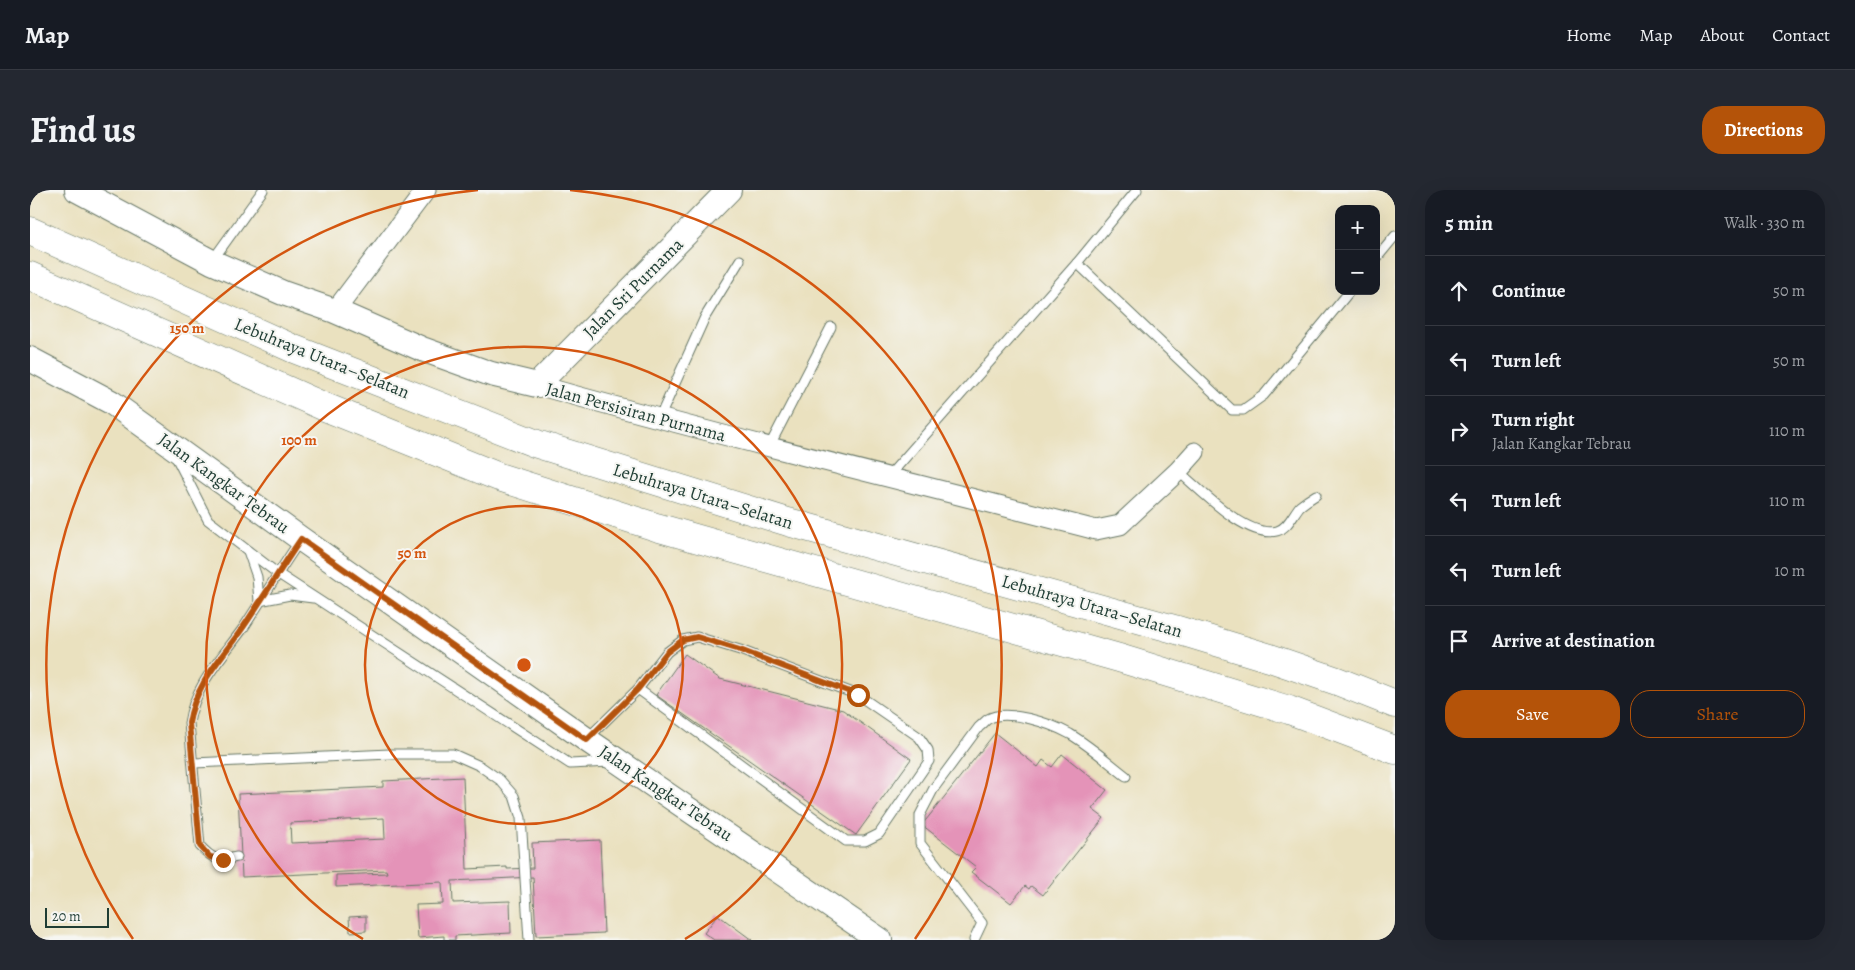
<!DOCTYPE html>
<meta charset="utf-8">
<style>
:root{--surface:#171b24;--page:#242831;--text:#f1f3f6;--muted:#9ea1a6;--line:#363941;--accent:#b45309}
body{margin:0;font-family:Alegreya,serif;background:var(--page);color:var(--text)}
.controls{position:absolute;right:15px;top:15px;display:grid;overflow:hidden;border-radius:10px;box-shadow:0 5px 20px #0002}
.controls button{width:45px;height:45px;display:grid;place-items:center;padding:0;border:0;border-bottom:1px solid var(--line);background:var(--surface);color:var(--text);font:25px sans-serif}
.scale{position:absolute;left:15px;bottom:12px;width:64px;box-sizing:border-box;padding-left:5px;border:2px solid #1f3d34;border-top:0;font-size:14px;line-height:18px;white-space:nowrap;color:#1f3d34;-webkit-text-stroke:4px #f6f6f2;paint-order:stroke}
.stop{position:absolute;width:15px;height:15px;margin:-11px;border:4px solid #b45309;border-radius:50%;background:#fff}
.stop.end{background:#b45309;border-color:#fff;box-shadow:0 1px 5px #0008}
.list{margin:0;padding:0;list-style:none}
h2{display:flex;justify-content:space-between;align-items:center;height:65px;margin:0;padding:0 20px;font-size:21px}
h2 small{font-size:16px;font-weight:400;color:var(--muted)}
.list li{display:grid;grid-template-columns:32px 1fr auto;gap:15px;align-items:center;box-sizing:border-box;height:70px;padding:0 20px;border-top:1px solid var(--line)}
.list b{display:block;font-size:19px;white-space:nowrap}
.list p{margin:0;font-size:16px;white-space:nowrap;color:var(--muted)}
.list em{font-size:16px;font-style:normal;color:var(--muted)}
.actions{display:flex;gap:10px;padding:15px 20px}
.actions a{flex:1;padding:11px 0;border:1px solid var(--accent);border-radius:20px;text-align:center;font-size:18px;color:var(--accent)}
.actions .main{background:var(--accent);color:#fff}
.icon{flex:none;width:28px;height:28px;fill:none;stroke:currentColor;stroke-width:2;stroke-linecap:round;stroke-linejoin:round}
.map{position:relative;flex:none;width:1365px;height:750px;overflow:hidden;border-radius:20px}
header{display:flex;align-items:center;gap:30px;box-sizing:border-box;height:70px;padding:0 25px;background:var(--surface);border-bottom:1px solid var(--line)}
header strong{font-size:24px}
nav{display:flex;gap:28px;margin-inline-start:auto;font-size:18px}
.intro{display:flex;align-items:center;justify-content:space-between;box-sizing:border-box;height:120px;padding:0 30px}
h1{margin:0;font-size:35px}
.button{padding:12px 22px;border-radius:20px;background:var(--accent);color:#fff;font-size:18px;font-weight:700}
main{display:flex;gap:30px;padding:0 30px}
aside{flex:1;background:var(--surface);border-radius:20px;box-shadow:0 5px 20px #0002}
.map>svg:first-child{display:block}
.building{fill:#e493b8;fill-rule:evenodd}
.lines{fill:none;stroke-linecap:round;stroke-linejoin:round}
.service-casing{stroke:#667665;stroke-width:11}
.minor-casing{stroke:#667665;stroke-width:21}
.tertiary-casing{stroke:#667665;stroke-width:26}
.motorway-casing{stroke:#667665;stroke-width:29}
.service{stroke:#fff;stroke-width:9}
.minor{stroke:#fff;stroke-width:19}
.tertiary{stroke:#fff;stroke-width:24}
.motorway{stroke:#fff;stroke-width:28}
.route{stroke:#b45309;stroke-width:6}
.ring{fill:none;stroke:#d45610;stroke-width:2.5}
.labels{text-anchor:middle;stroke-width:4;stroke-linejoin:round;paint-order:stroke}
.street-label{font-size:18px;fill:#1f3d34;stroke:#f6f6f2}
.centre{fill:#d45610;stroke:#f6f6f2;stroke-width:2.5}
.ring-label{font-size:15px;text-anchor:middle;font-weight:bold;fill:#d45610;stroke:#f6f6f2;stroke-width:4;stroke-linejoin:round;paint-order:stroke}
</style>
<header>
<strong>Map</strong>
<nav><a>Home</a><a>Map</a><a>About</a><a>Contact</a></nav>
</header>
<div class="intro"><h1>Find us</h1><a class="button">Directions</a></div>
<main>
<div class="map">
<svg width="1365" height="750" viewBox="0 0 1365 750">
<rect width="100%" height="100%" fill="#f6f6f2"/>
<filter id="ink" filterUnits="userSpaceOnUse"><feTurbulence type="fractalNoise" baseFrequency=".02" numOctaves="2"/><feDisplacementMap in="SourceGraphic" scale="10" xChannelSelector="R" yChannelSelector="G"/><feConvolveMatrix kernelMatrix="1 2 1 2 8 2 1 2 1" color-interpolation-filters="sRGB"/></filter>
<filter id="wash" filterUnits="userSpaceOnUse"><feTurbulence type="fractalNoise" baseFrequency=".0096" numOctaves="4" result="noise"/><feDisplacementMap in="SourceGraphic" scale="20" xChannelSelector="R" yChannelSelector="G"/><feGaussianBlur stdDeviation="1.12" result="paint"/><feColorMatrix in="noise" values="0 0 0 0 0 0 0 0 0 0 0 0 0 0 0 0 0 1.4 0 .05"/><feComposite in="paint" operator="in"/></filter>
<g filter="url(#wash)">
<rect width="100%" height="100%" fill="#eae1bf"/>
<g id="blocks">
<!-- building -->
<g class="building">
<path d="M655,464L690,489L813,520L881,569L826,645L626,505Z"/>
<path d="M965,543L1008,577L1013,570L1022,577L1032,564L1077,600L1062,619L1074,628L1013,705L1001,696L999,699L995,696L981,713L941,682L946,677L892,635Z"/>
<path d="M433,587L437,679L477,677V679L503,678L502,653L570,650L574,743L506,746L503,687L422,691L423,713L480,711L481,743L425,746V750H414V746L388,748L386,715L413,714L412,692L306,697V685L357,683L356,680L212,687L208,604L353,597V591ZM354,628L355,649L261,653L260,633Z"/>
<path d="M688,725L722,750H684L674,743Z"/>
<path d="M336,726V741L320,742L319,727Z"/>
</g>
</g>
</g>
<g filter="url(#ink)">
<use href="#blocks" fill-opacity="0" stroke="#667665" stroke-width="1"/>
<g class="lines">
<!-- service casing -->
<g class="service-casing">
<g id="service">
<path d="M1346,69L1365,46"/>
<path d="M182,71L233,0"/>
<path d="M1047,73L1202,220H1213L1234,205L1320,101"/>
<path d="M629,229L675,127L710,70"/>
<path d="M739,257L801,137"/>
<path d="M146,267L178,330L247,383L540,574L580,572"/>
<path d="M1148,281C1170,299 1216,349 1247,341C1258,338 1263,324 1270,316C1275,312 1281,308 1286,305"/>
<path d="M859,286L1047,73L1107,0"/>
<path d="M218,361L227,387L229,411"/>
<path d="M229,411L260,405L283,408"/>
<path d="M558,548L608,499L637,462L653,450L667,447L710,460L828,505L889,547L898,560L899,571L849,644L835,651H816L608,499"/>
<path d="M164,573L360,564H423L450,576L470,590L484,606L491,628L499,750"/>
<path d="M207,667C188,671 183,670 170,656L159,533C165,494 192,468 214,437C233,408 251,378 271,349"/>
<path d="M944,750L952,733L890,653V625L904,598L949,537C952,535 955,531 958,529C977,518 1022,534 1040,544C1060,556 1078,572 1096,586"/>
</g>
</g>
<!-- minor casing -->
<g class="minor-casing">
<g id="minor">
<path d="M305,121L396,0"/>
<path d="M507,195C692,247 880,292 1066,340L1090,335L1148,281L1165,262"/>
</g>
</g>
<!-- tertiary casing -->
<g class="tertiary-casing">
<g id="tertiary">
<path d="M47,0L182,72L253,103L305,121L392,159L461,184L507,195L699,0"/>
<path d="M0,169L81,212L271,349L557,550L850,750"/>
</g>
</g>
<!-- motorway casing -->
<g class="motorway-casing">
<g id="motorway">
<path d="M0,41L264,159L507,254L758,332L1144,439L1240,468L1307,491L1365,514"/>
<path d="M0,86L295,217L469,287L626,337L1089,468L1259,520L1365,560"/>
</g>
</g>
<!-- service -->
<use href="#service" class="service"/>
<!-- minor -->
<use href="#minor" class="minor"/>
<!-- tertiary -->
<use href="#tertiary" class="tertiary"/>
<!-- motorway -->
<use href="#motorway" class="motorway"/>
</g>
</g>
<g class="lines" filter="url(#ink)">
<!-- route -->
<path class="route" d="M193,670L180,667L170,656L159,533C165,494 192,468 214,436C233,408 251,378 271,349L557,550L608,499L637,462L653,450L667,447L710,460L828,505"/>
</g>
<!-- distance rings -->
<g class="ring">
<circle cx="494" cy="475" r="159"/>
<path d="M333 749A318 318 0 1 1 655 749"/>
<path d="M103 749A477 477 0 0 1 448 0M540 0A477 477 0 0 1 885 749"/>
</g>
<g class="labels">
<!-- street labels -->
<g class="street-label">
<text transform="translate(603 98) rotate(-45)" y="6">Jalan Sri Purnama</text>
<text transform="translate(292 168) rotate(22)" y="6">Lebuhraya Utara–Selatan</text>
<text transform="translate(606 222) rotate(15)" y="6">Jalan Persisiran Purnama</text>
<text transform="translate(194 293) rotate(36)" y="6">Jalan Kangkar Tebrau</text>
<text transform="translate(673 306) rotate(17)" y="6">Lebuhraya Utara–Selatan</text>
<text transform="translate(1062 416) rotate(16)" y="6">Lebuhraya Utara–Selatan</text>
<text transform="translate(636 603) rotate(34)" y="6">Jalan Kangkar Tebrau</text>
</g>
</g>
<circle cx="494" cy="475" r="8" class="centre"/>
<g class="ring-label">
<text x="157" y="143">150 m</text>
<text x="269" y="255">100 m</text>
<text x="382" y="368">50 m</text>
</g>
</svg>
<div class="controls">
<button>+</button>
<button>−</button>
</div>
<div class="scale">20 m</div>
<div class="stop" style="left:828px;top:505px"></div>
<div class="stop end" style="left:193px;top:670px"></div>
</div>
<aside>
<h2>5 min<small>Walk · 330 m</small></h2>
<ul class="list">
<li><svg class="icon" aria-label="ahead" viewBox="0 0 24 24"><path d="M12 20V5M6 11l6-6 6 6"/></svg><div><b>Continue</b></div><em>50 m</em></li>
<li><svg class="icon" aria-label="left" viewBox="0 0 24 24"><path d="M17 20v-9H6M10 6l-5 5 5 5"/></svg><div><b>Turn left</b></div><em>50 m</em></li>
<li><svg class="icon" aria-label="right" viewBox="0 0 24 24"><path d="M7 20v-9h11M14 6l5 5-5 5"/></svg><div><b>Turn right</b><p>Jalan Kangkar Tebrau</p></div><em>110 m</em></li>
<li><svg class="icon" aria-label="left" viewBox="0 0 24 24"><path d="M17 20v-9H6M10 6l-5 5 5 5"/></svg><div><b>Turn left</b></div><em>110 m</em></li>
<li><svg class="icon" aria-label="left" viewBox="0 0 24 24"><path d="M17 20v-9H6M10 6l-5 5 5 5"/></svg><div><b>Turn left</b></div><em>10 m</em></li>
<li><svg class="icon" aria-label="arrive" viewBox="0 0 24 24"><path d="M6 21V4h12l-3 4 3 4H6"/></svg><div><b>Arrive at destination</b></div></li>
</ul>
<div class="actions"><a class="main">Save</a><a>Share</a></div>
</aside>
</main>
